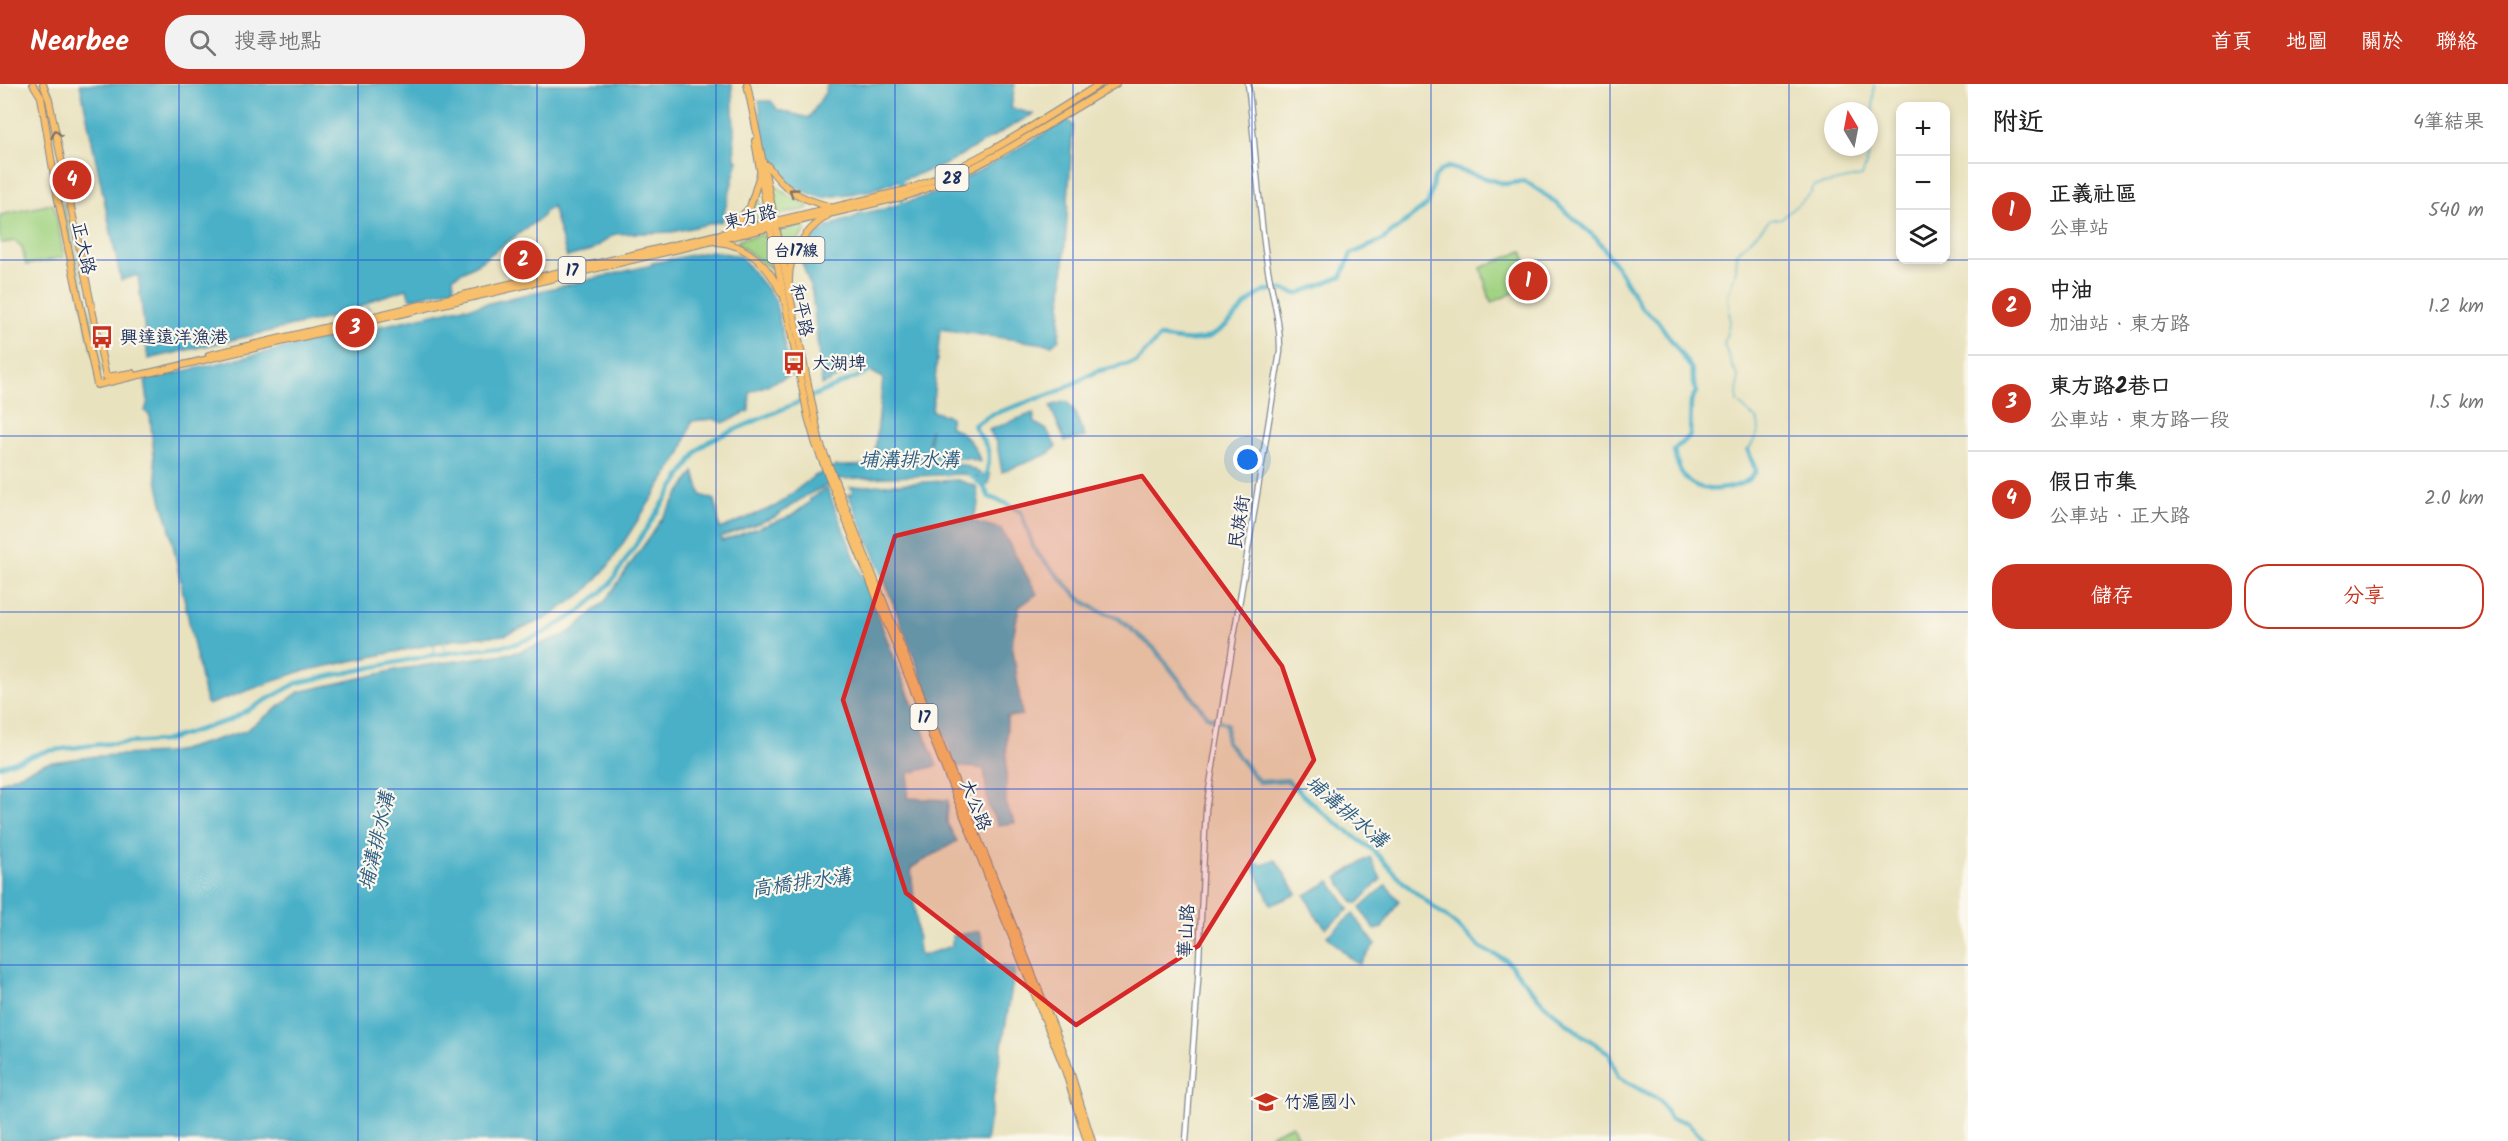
<!DOCTYPE html>
<html lang="zh-TW">
<meta charset="utf-8">
<style>
:root{--surface:#fff;--page:#f2f2f2;--text:#222;--muted:#767676;--line:#e0e0e0;--accent:#c8321e}
body{margin:0;font-family:Kalam,"LXGW WenKai TC",sans-serif;background:var(--page);color:var(--text)}
.controls{position:absolute;right:18px;top:18px;display:grid;overflow:hidden;border-radius:12px;box-shadow:0 3px 9px #0003}
.controls button{width:54px;height:54px;display:grid;place-items:center;padding:0;border:0;border-bottom:2px solid var(--line);background:var(--surface);color:var(--text);font:30px sans-serif}
.compass{position:absolute;left:1824px;top:18px;width:54px;height:54px;border-radius:50%;background:var(--surface);box-shadow:0 3px 9px #0003;rotate:350deg}
.you{position:absolute;left:1248px;top:376px;width:21px;height:21px;margin:-15px;border:4px solid #fff;border-radius:50%;background:#1a73e8;box-shadow:0 0 0 9px #1a73e833}
.badge{display:grid;place-items:center;width:39px;height:39px;border-radius:50%;background:var(--accent);color:#fff;font-size:20px;font-weight:700}
.pin{position:absolute;translate:-50% -50%;border:3px solid #fff;box-shadow:0 2px 6px #0006}
.list{margin:0;padding:0;list-style:none}
h2{display:flex;justify-content:space-between;align-items:center;height:78px;margin:0;padding:0 24px;font-size:26px}
h2 small{font-size:20px;font-weight:400;color:var(--muted)}
.list li{display:grid;grid-template-columns:39px 1fr auto;gap:18px;align-items:center;box-sizing:border-box;height:96px;padding:0 24px;border-top:2px solid var(--line)}
.list b{display:block;font-size:22px;white-space:nowrap}
.list p{margin:0;font-size:20px;white-space:nowrap;color:var(--muted)}
.list em{font-size:20px;font-style:normal;color:var(--muted)}
.actions{display:flex;gap:12px;padding:18px 24px}
.actions a{flex:1;padding:14px 0;border:2px solid var(--accent);border-radius:24px;text-align:center;font-size:21px;color:var(--accent)}
.actions .main{background:var(--accent);color:#fff}
.icon{flex:none;width:33px;height:33px;fill:none;stroke:currentColor;stroke-width:2;stroke-linecap:round;stroke-linejoin:round}
.map{position:relative;flex:none;width:1968px;height:1057px;overflow:hidden}
header{display:flex;align-items:center;gap:36px;box-sizing:border-box;height:84px;padding:0 30px;background:var(--accent);color:#fff}
header strong{font-size:28px}
nav{display:flex;gap:33px;margin-inline-start:auto;font-size:21px}
.search{width:420px;height:54px;background:var(--page);display:flex;align-items:center;gap:15px;box-sizing:border-box;padding:0 21px;border-radius:24px;color:var(--muted);font-size:22px}
main{display:flex}
aside{flex:1;background:var(--surface)}
.map>svg:first-child{display:block}
.green{fill:#a1d382;stroke:#5e8170;stroke-width:1.5}
.water{fill:#48b0c7;stroke:#327092;stroke-width:1.5}
.lines{fill:none;stroke-linecap:round;stroke-linejoin:round}
.stream{stroke:#48b0c7;stroke-width:1.5}
.canal{stroke:#48b0c7;stroke-width:4.5}
.tertiary-casing{stroke:#82888e;stroke-width:7}
.primary-casing{stroke:#82888e;stroke-width:8}
.tertiary{stroke:#fff;stroke-width:4.5}
.primary{stroke:#f8bf6c;stroke-width:6}
.oneway{stroke:#7e7064}
.marked{fill:#d62828;fill-opacity:0.2;stroke:#d62828;stroke-width:4.5;stroke-linejoin:round}
.grid{fill:none;stroke:#1d4ed8;stroke-width:1.5;stroke-opacity:0.55}
.labels{text-anchor:middle;stroke-width:4.5;stroke-linejoin:round;paint-order:stroke}
.shield{fill:#fbf7ec;stroke:#5e6b89;stroke-width:1.5}
.shield-label{font-size:16px;font-weight:bold;fill:#1b2f5e}
.street-label{font-size:18px;fill:#1b2f5e;stroke:#fbf7ec}
.poi-label{font-size:18px;fill:#1b2f5e;stroke:#fbf7ec;text-anchor:start}
.water-label{font-size:20px;font-style:italic;fill:#2b5c83;stroke:#fbf7ec}
</style>
<header>
<strong>Nearbee</strong>
<div class="search"><svg class="icon" aria-label="search" viewBox="0 0 24 24"><circle cx="10" cy="10" r="6"/><path d="M15 15l6 6"/></svg>搜尋地點</div>
<nav><a>首頁</a><a>地圖</a><a>關於</a><a>聯絡</a></nav>
</header>
<main>
<div class="map">
<svg width="1968" height="1057" viewBox="0 0 1968 1057">
<rect width="100%" height="100%" fill="#fbf7ec"/>
<filter id="ink" filterUnits="userSpaceOnUse"><feTurbulence type="fractalNoise" baseFrequency=".0167" numOctaves="2"/><feDisplacementMap in="SourceGraphic" scale="12" xChannelSelector="R" yChannelSelector="G"/><feConvolveMatrix kernelMatrix="1 2 1 2 8 2 1 2 1" color-interpolation-filters="sRGB"/></filter>
<filter id="wash" filterUnits="userSpaceOnUse"><feTurbulence type="fractalNoise" baseFrequency=".008" numOctaves="4" result="noise"/><feDisplacementMap in="SourceGraphic" scale="24" xChannelSelector="R" yChannelSelector="G"/><feGaussianBlur stdDeviation="1.35" result="paint"/><feColorMatrix in="noise" values="0 0 0 0 0 0 0 0 0 0 0 0 0 0 0 0 0 1.4 0 .05"/><feComposite in="paint" operator="in"/></filter>
<g filter="url(#wash)">
<rect width="100%" height="100%" fill="#e9e2bf"/>
<!-- green -->
<g class="green">
<path d="M770,96L789,112L808,120L807,125L776,131Z"/>
<path d="M757,111L759,112L763,137L743,142L741,140L750,126Z"/>
<path d="M52,120L55,124L64,173L26,181L22,163L15,157L2,159L0,158V131Z"/>
<path d="M62,120H64L98,264L100,288L91,263Z"/>
<path d="M804,140L806,146L794,161L788,176H784L779,147Z"/>
<path d="M762,151L768,155L770,184L738,160V156Z"/>
<path d="M1522,167L1532,194L1526,203L1491,219L1481,184Z"/>
<path d="M1292,1041L1299,1056L1274,1057L1271,1051Z"/>
</g>
<!-- water -->
<g class="water">
<path d="M80,0H732L735,75L738,76L722,137L672,148L615,150L592,166L567,173L552,122L544,129L543,132L480,178L453,193L454,204L410,215L407,205L375,215L346,230L148,275L138,191L121,196Z"/>
<path d="M827,0H1015L1011,24L1033,30L942,82L868,107L822,114L793,103L772,80L764,59L759,17H771L778,26L809,34L826,7Z"/>
<path d="M1068,36L1073,41L1059,255L1052,261L940,245L932,327L951,333L949,342C965,349 976,360 980,378L968,374L931,376L930,345L927,374L924,375V378L900,381V375H895V380L874,377L883,294L861,282L822,301L812,208L800,172C815,145 830,141 858,132V130L884,125L943,107Z"/>
<path d="M711,167L740,172L775,215L791,291L750,308L749,327L723,339L714,335L692,337L681,369L609,481L585,508L545,535L505,551L457,555L299,588L208,621L206,619L168,437C155,404 154,368 150,332L145,327L148,317L145,296L464,223L468,224L652,181V179Z"/>
<path d="M1066,317L1073,325L1085,353L1065,357L1050,322Z"/>
<path d="M1033,329L1035,339L1047,346L1056,363L1048,370L1002,388L997,360L989,346Z"/>
<path d="M950,380L965,381L983,391L990,390L989,399L983,404L977,393L964,390L840,395L807,411L775,433L721,453L722,457L791,432L810,418V415L827,404L937,682L909,689L907,714L948,716L947,739L957,757L911,784L919,868L921,872L952,862V852L980,847L987,879L1015,885L986,1057H0V699L45,679L97,672L166,669L181,666L245,647L299,608L400,585L518,568L562,552L573,546L606,516L694,388L701,411L715,416L720,445L776,422L813,393L836,382Z"/>
<path d="M957,396L976,402L979,419L972,437L1001,445L1037,510L1019,523L1012,558L1022,631L1007,633L1006,721L1015,739L998,741L988,722L984,685L956,682L873,467L848,410H853L850,403Z"/>
<path d="M1370,773L1381,795L1358,819H1354L1337,794Z"/>
<path d="M1276,776L1297,810L1271,821L1253,781L1258,779L1262,781Z"/>
<path d="M1330,797L1349,825L1326,844L1315,831L1305,811Z"/>
<path d="M1386,801L1399,817L1382,844L1375,846L1360,824Z"/>
<path d="M1353,830L1375,860L1360,880L1355,878L1327,852Z"/>
</g>
<g class="lines">
<!-- stream -->
<g class="stream">
<path d="M367,218L369,229"/>
<path d="M360,221L362,231"/>
<path d="M1748,367L1759,347L1758,337L1737,318L1738,292L1731,280L1724,260L1730,236L1728,211L1736,186L1737,169L1770,136L1782,134L1811,109L1814,102L1862,92C1875,63 1872,31 1874,0"/>
<path d="M443,559L445,569"/>
<path d="M434,561L435,571"/>
</g>
<!-- canal -->
<g class="canal">
<path d="M901,93L902,123"/>
<path d="M967,388L984,403L989,413L1005,419L1021,428L1035,467L1080,515L1097,526L1118,534L1155,565L1207,632L1227,640L1226,657L1259,698L1287,696L1323,729L1374,767L1405,800L1454,839L1481,864L1506,876L1545,921L1579,949L1609,969L1618,993L1661,1017L1670,1035L1687,1038L1703,1055L1716,1057"/>
<path d="M985,395C987,387 991,375 988,366C985,358 978,351 974,341L993,330L1057,308L1098,287L1136,278L1160,253C1176,255 1196,260 1211,252C1244,235 1252,191 1297,210L1342,192L1351,170L1381,157L1428,120L1434,95L1440,87L1448,83L1505,100L1525,97L1550,114L1597,155L1619,186L1641,223L1657,236L1691,284L1696,308L1691,317L1690,351L1674,366C1675,377 1681,392 1691,399C1708,411 1746,405 1756,387L1748,367"/>
<path d="M0,682L47,667L103,660L164,657L230,636L297,599L427,572L515,560L542,550L578,529L610,500L698,366L709,357L868,288L871,284"/>
</g>
</g>
</g>
<g filter="url(#ink)">
<g class="lines">
<!-- tertiary casing -->
<g class="tertiary-casing">
<path id="tertiary" d="M1186,1057L1198,897L1206,725L1280,268C1281,236 1270,205 1266,173C1258,116 1255,58 1248,0"/>
</g>
<!-- primary casing -->
<g class="primary-casing">
<g id="primary">
<path d="M33,0L41,13L58,116L97,301L906,112C978,89 1050,38 1116,0"/>
<path d="M43,0L49,16L106,293L132,289"/>
<path d="M747,0L820,359L1066,974L1092,1057"/>
<path d="M755,57L769,138L808,333L816,361L1065,986L1087,1057"/>
<path d="M767,81C785,106 798,114 828,122"/>
<path d="M728,147L750,123L760,90"/>
<path d="M717,158C747,160 770,183 781,209"/>
<path d="M789,198C788,171 804,147 827,132"/>
<path d="M209,271L906,106C972,83 1040,37 1100,0"/>
</g>
</g>
<!-- tertiary -->
<use href="#tertiary" class="tertiary"/>
<!-- primary -->
<use href="#primary" class="primary"/>
</g>
<!-- one-way arrows -->
<defs><path id="oneway-chevron" d="M-2-3.5L2.5 0L-2 3.5" fill="none" stroke-width="1.6" stroke-linecap="round" stroke-linejoin="round" transform="scale(1.5)"/></defs>
<g class="oneway">
<use href="#oneway-chevron" transform="translate(56 50) rotate(-102)"/>
<use href="#oneway-chevron" transform="translate(793 108) rotate(-144)"/>
</g>
</g>
<!-- marked area -->
<path class="marked" d="M1142,392L1282,582L1314,676L1198,862L1076,941L906,809L843,616L895,452Z"/>
<!-- grid -->
<path class="grid" d="M179,0V1057M358,0V1057M537,0V1057M716,0V1057M895,0V1057M1073,0V1057M1252,0V1057M1431,0V1057M1610,0V1057M1789,0V1057M0,176H1968M0,352H1968M0,528H1968M0,705H1968M0,881H1968"/>
<!-- icons -->
<defs>
<g id="bus-bare" transform="scale(1.8)"><path d="M-5-6H5V4H4V6H2V4H-2V6H-4V4H-5ZM-3.5-4V0h7V-4ZM-3.5 1.2v1.5H-2V1.2ZM2 1.2v1.5H3.5V1.2Z" fill="#c8321e" stroke="#fbf7ec" stroke-width="2.5" paint-order="stroke"/></g>
<g id="school-bare" transform="scale(1.8)"><path d="M0-5L7-2L0 1L-7-2ZM-4 1L0 2.5L4 1V4Q0 6-4 4Z" fill="#c8321e" stroke="#fbf7ec" stroke-width="2.5" paint-order="stroke"/></g>
</defs>
<g fill-rule="evenodd">
<use href="#bus-bare" x="102" y="253"/>
<use href="#bus-bare" x="794" y="279"/>
<use href="#school-bare" x="1266" y="1018"/>
</g>
<g class="labels">
<!-- shield labels -->
<g class="shield">
<rect x="935.5" y="81" width="33" height="26" rx="4.5"/>
<rect x="767.5" y="153" width="57" height="26" rx="4.5"/>
<rect x="558.5" y="173" width="27" height="26" rx="4.5"/>
<rect x="910.5" y="620" width="27" height="26" rx="4.5"/>
</g>
<g class="shield-label">
<text x="952" y="100">28</text>
<text x="796" y="172">台17線</text>
<text x="572" y="192">17</text>
<text x="924" y="639">17</text>
</g>
<!-- street labels -->
<g class="street-label">
<text transform="translate(750 133) rotate(-13)" y="6">東方路</text>
<text transform="translate(84 164) rotate(78)" y="6">正大路</text>
<text transform="translate(802 226) rotate(79)" y="6">和平路</text>
<text transform="translate(1239 438) rotate(-81)" y="6">民族街</text>
<text transform="translate(976 721) rotate(68)" y="6">大公路</text>
<text transform="translate(1186 847) rotate(-87)" y="6">華山路</text>
</g>
<!-- poi labels -->
<g class="poi-label">
<text x="120" y="259">興達遠洋漁港</text>
<text x="812" y="285">大湖埤</text>
<text x="1284" y="1024">竹滬國小</text>
</g>
<!-- water labels -->
<g class="water-label">
<text x="909" y="382">埔溝排水溝</text>
<text transform="translate(1347 727) rotate(40)" y="7">埔溝排水溝</text>
<text transform="translate(376 757) rotate(-77)" y="7">埔溝排水溝</text>
<text transform="translate(801 798) rotate(-8)" y="7">高橋排水溝</text>
</g>
</g>
</svg>
<div class="controls">
<button>+</button>
<button>−</button>
<button><svg class="icon" aria-label="layers" viewBox="0 0 24 24"><path d="M12 4l9 5-9 5-9-5zM3 14l9 5 9-5"/></svg></button>
</div>
<svg class="compass" viewBox="-18 -18 36 36"><path d="M0-13l5 13h-10z" fill="#e53935"/><path d="M0 13l5-13h-10z" fill="#767676"/></svg>
<div class="you"></div>
<div class="pin badge" style="left:1528px;top:197px">1</div>
<div class="pin badge" style="left:523px;top:176px">2</div>
<div class="pin badge" style="left:355px;top:244px">3</div>
<div class="pin badge" style="left:72px;top:96px">4</div>
</div>
<aside>
<h2>附近<small>4筆結果</small></h2>
<ul class="list">
<li><span class="badge">1</span><div><b>正義社區</b><p>公車站</p></div><em>540 m</em></li>
<li><span class="badge">2</span><div><b>中油</b><p>加油站 · 東方路</p></div><em>1.2 km</em></li>
<li><span class="badge">3</span><div><b>東方路2巷口</b><p>公車站 · 東方路一段</p></div><em>1.5 km</em></li>
<li><span class="badge">4</span><div><b>假日市集</b><p>公車站 · 正大路</p></div><em>2.0 km</em></li>
</ul>
<div class="actions"><a class="main">儲存</a><a>分享</a></div>
</aside>
</main>
